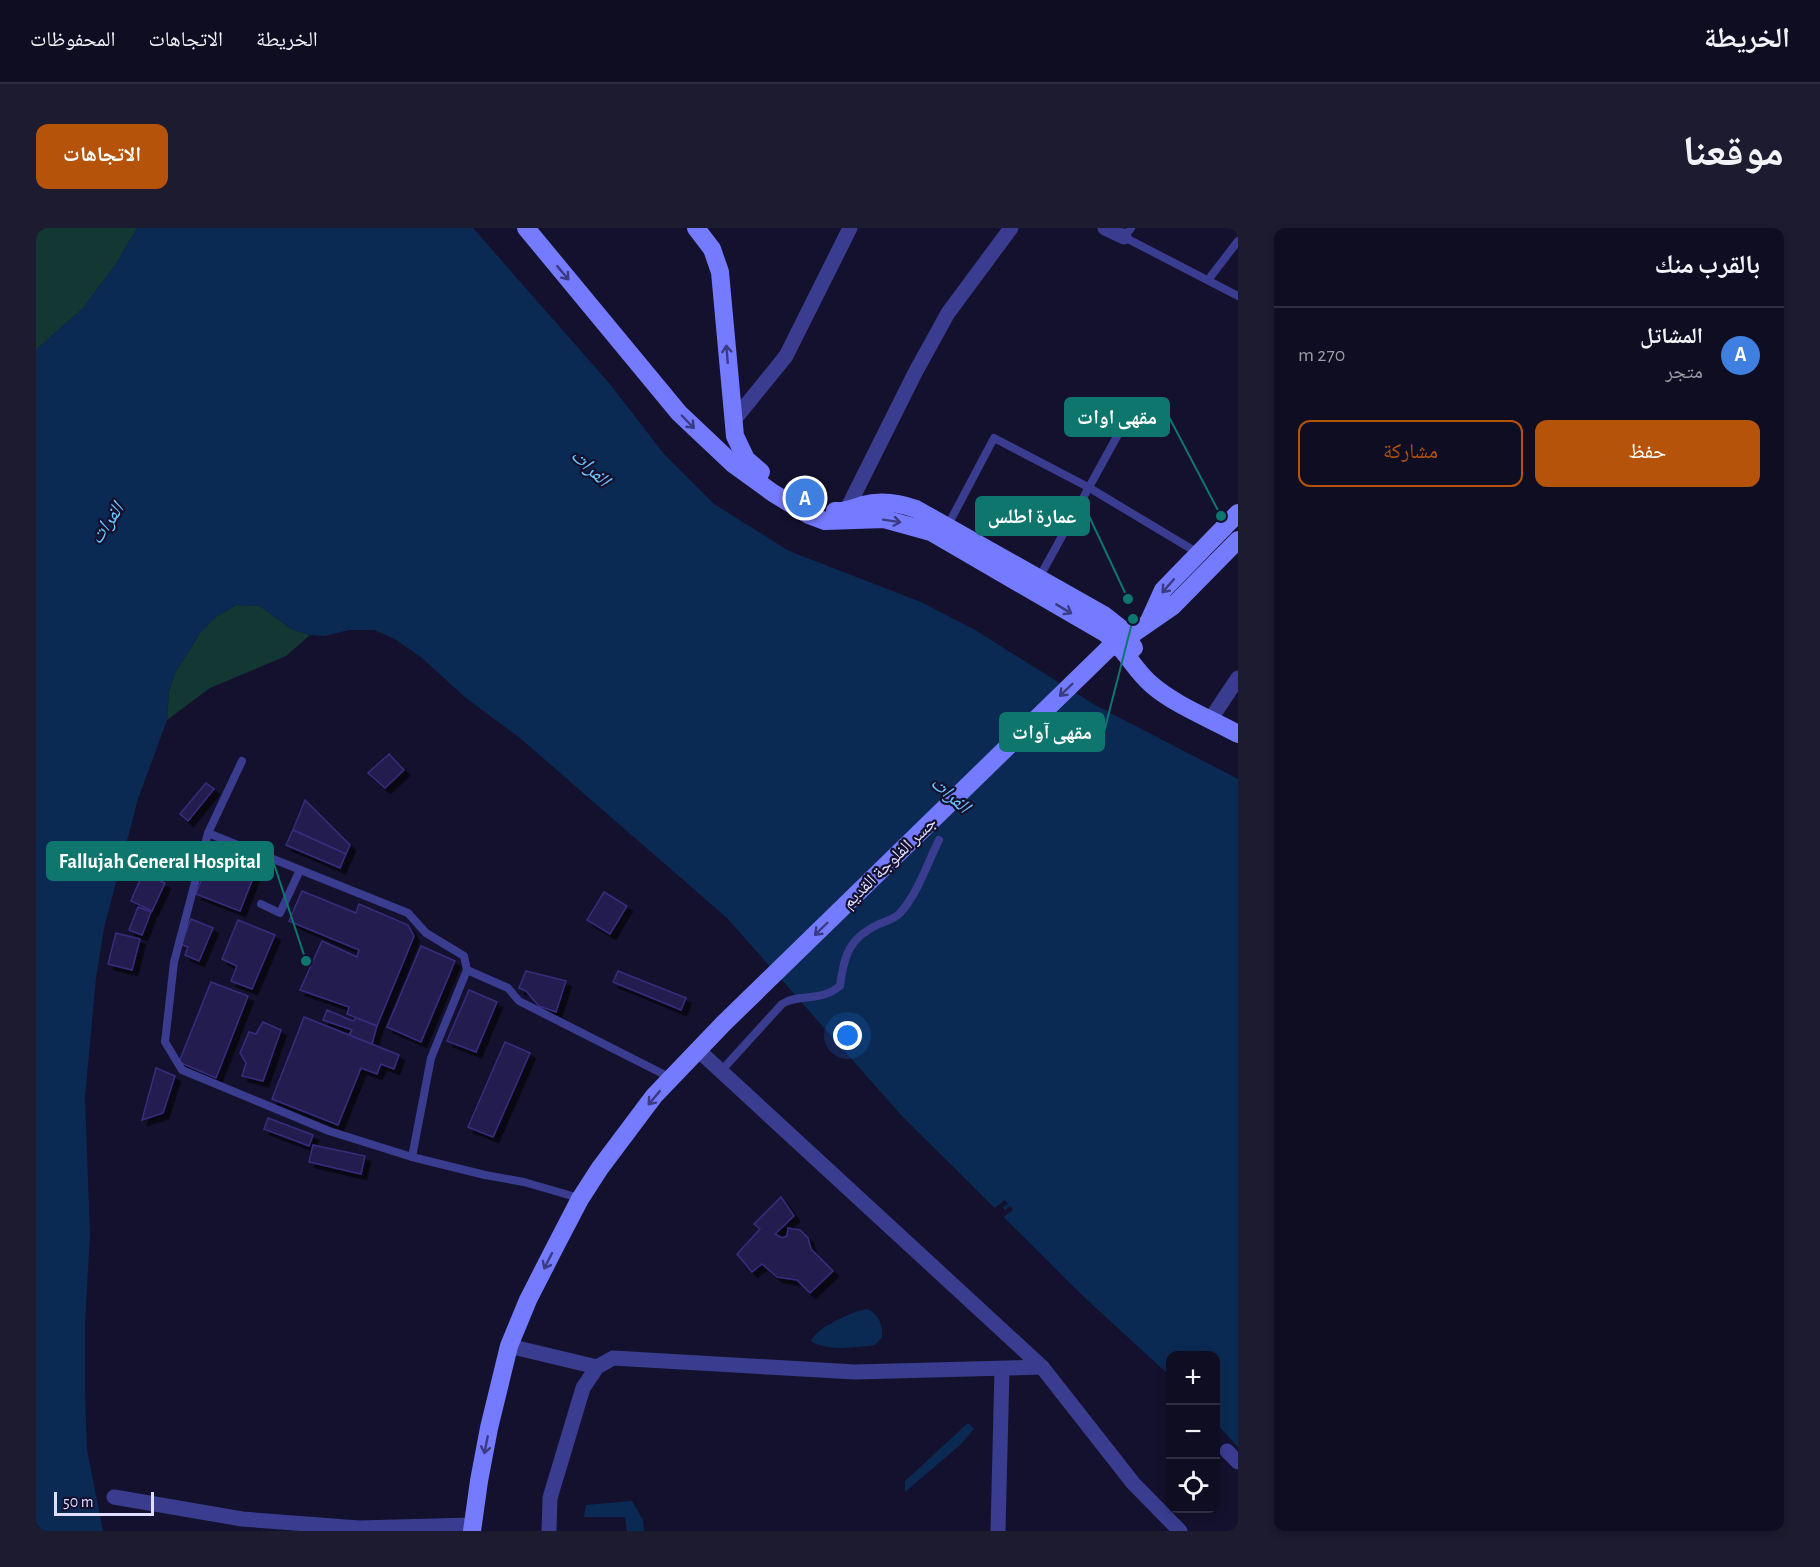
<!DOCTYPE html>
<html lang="ar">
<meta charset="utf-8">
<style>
:root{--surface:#0f0d22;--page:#1d1b2f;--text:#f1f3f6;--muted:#9b9ca5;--line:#2f2d40;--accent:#b45309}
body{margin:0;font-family:"Alegreya Sans","Noto Naskh Arabic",sans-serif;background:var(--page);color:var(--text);direction:rtl}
.controls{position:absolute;right:18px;bottom:18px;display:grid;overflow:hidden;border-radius:12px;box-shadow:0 3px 9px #0003}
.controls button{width:54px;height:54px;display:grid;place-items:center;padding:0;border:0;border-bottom:2px solid var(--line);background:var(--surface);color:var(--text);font:30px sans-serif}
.scale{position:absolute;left:18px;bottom:15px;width:100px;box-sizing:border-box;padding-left:6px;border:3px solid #dfdeff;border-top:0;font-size:16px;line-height:21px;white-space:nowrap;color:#dfdeff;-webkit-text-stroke:4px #14112e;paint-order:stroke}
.you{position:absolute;left:812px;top:808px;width:21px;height:21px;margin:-15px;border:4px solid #fff;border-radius:50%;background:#1a73e8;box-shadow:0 0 0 9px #1a73e833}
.badge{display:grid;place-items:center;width:39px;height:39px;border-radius:50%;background:var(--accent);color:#fff;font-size:20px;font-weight:700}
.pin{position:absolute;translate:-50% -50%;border:3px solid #fff;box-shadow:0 2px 6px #0006}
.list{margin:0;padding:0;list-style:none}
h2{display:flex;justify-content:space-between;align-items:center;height:78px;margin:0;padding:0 24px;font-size:26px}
h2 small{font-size:20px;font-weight:400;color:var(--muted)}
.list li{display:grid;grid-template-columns:39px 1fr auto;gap:18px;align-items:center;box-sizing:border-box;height:96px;padding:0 24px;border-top:2px solid var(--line)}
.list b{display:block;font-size:22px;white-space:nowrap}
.list p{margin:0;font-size:20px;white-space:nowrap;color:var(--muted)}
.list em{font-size:20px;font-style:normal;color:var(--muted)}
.actions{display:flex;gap:12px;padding:18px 24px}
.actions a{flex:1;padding:14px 0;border:2px solid var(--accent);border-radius:12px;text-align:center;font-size:21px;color:var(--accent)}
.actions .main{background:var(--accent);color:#fff}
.icon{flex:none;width:33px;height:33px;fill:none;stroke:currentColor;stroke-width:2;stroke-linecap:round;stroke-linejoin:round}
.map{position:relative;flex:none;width:1202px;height:1303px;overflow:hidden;direction:ltr;border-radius:12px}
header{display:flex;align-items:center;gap:36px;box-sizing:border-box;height:84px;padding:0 30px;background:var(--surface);border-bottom:2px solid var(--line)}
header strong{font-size:28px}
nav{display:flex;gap:33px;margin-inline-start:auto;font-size:21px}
.intro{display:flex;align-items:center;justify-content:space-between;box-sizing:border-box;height:144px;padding:0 36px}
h1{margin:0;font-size:42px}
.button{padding:15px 27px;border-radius:12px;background:var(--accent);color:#fff;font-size:21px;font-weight:700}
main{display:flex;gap:36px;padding:0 36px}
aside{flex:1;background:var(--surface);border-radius:12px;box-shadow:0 3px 9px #0003}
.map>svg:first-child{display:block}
.green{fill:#133834}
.water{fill:#0b2a53}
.pier{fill:#14112e}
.building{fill:#221c50;stroke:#372d7d;stroke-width:1.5;filter:url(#shadow)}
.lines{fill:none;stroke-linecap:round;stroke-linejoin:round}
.lane{stroke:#3a3d8f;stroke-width:8}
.street{stroke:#3a3d8f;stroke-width:15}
.secondary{stroke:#757bff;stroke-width:18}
.oneway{stroke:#3b3b82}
.labels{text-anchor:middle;stroke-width:4.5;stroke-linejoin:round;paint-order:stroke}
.street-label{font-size:18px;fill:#dfdeff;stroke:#14112e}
.water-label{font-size:20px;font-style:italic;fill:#6cc6ff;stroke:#14112e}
.leader{fill:none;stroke:#0f766e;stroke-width:2}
.callout-dot{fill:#0f766e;stroke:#14112e;stroke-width:2}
.callout{fill:#0f766e;stroke:#0f766e;stroke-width:2}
.callout-label{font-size:20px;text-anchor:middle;font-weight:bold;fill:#fff}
</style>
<header>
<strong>الخريطة</strong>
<nav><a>الخريطة</a><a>الاتجاهات</a><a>المحفوظات</a></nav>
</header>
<div class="intro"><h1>موقعنا</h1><a class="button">الاتجاهات</a></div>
<main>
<aside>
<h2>بالقرب منك<small></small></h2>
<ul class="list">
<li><span class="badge" style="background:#3f7fe0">A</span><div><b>المشاتل</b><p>متجر</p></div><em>270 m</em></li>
</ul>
<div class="actions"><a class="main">حفظ</a><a>مشاركة</a></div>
</aside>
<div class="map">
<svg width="1202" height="1303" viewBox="0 0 1202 1303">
<defs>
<filter id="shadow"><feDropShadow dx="5.5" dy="5.5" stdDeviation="0" flood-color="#0009"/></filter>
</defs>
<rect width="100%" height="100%" fill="#14112e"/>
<!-- green -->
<g class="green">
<path d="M0,0H101L80,36L47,80L0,122Z"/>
<path d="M200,377L224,378L255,401L274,407L250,428L174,460L131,492L133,463L139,445L164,405L180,389Z"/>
</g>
<!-- water -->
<g class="water">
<path d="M101,0H437L573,155L628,226L678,276L753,323L885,374L939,402L1059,477L1202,551V1219L1180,1195V1128H1134V1148L1047,1068L866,888L691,690L484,510L430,470L386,430L359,411L338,402H313L289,408L274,407L255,401L224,378L200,377L180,389L164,405L139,445L133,462L131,492L102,571L68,700L60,750L49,869L54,1007L49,1096V1164L51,1222L67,1303H0V122L47,80L80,36Z"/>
<path d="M832,1081C843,1088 847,1096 846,1109L839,1117C820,1119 791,1124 775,1113C780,1100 818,1082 832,1081Z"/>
<path d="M932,1195L938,1201L925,1216L869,1264V1253Z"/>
<path d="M596,1273L607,1292L608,1303H591L589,1289H548L550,1277Z"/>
</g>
<!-- pier -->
<path class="pier" d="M969,972L972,976L967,979L969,982L974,978L977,982L965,991L961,988L964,986L961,982L959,984L956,982Z"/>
<!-- building -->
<g class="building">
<path d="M353,526L368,542L349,560L332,545Z"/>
<path d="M170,555L178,561L152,593L144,586Z"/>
<path d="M269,572L314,617L310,626L257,602Z"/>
<path d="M257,602L310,626L304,640L250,617Z"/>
<path d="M192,622L223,635L204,683L160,666L174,630L187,635Z"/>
<path d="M107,645L129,655L116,683L95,673Z"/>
<path d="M266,663L320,685L323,676L372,697L378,708L341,798L311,786L313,779L264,762L286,713L321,729L323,722L253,693Z"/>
<path d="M568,664L591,678L574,706L551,692Z"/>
<path d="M102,679L115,684L106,707L93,702Z"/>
<path d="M155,691L177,700L163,733L149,727L152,719L145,716Z"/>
<path d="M202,692L239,707L216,761L195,753L201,738L186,731Z"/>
<path d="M80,705L104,711L96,742L72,736Z"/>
<path d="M385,718L419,733L385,814L351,799Z"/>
<path d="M490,743L530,753L520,784L503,778L490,763L483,760Z"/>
<path d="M582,743L650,770L645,782L577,754Z"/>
<path d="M175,754L212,768L180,850L143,834Z"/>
<path d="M433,762L461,774L440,824L411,813Z"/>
<path d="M291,782L317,793L320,790L341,798L336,816L313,807L316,802L287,792Z"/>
<path d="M268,789L363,827L358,841L345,836L341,846L325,840L302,897L236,871Z"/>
<path d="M227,794L245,802L227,853L206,848L210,835L204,825L213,804L220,806Z"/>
<path d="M469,814L494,825L457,909L432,899Z"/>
<path d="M120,840L139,848L127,885L106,892Z"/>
<path d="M232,890L277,907L273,918L228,901Z"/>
<path d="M277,917L329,928L325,946L273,934Z"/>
<path d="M745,969L758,988L739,1006L746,1010L751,1008L752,1000L764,1002L772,1010L775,1021L797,1043L774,1065L761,1052L741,1049L726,1036L716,1044L701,1026L724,1001L718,996Z"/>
</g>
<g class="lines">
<!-- lane -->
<g class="lane">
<path d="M1095,0L1088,9L1202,68"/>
<path d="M1172,52L1202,13"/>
<path d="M912,297L958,210L1052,259L1162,325"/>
<path d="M1003,350L1090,192"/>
<path d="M206,533L172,605L138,734L129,814L146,842L293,903L376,929L449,947L488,954L543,970"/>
<path d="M172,605L372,685L390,705L428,728L431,742L395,830L376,929"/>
<path d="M225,676L244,685L264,642"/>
<path d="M431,742L472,760L483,773L635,850"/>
<path d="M685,843L746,776C763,765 783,775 804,758C808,727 813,710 843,696C850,693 859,691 864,685C882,665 891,636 903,612"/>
</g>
<!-- street -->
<g class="street">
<path d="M1069,0L1088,9"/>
<path d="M698,192L750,128L814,0"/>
<path d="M807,289L880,143L912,85L975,0"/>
<path d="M1180,483L1202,450"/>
<path d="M662,822L1006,1139L1097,1255L1144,1303"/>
<path d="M473,1118L561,1139"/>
<path d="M1191,1223L1202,1234"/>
<path d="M78,1269L206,1291L323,1300L436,1297"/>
<path d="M513,1303L514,1270L547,1160L561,1139L577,1130L819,1144L1006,1139"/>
<path d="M962,1303L966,1141"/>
</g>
<!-- secondary -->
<g class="secondary">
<path d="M490,0L643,185L697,236L737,265L773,287L789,293L848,291L895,304L1069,405C1089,420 1098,442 1116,457C1139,477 1175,491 1202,506"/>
<path d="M660,0L676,21L684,44L699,208L710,231L725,244"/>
<path d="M799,283C809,284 818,280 827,277C845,272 863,275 880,281L1068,387L1087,402L1098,420"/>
<path d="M1113,393L1127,362L1202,285"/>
<path d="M436,1303L443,1253L453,1200L473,1118L492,1072L518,1021L544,971L564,940L618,868L687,796L1072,421L1082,416L1137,378L1202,312"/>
</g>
</g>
<!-- one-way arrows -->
<defs><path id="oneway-shaft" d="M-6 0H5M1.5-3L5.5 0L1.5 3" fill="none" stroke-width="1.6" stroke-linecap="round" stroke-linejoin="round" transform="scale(1.5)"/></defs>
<g class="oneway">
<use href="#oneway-shaft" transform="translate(527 45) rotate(50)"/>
<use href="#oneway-shaft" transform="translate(691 126) rotate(-95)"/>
<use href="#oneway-shaft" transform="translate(652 194) rotate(46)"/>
<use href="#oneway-shaft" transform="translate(856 293) rotate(9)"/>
<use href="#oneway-shaft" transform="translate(1132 358) rotate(131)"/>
<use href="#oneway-shaft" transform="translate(1028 381) rotate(31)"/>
<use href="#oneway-shaft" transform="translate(1030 462) rotate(136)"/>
<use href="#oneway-shaft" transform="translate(785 701) rotate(136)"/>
<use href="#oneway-shaft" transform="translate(618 870) rotate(130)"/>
<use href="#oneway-shaft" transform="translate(512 1033) rotate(117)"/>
<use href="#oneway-shaft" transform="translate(450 1217) rotate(101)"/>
</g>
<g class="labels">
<!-- street labels -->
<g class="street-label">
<text transform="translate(853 634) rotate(-44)" y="6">جسر الفلوجة القديم</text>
</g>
<!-- water labels -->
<g class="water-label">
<text transform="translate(555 239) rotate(43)" y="7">الفرات</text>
<text transform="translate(70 295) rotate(-56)" y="7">الفرات</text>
<text transform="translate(915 566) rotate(41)" y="7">الفرات</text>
</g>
</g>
<!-- callouts -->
<path class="leader" d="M1185 288L1133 189M1092 371L1053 288M1097 391L1068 504M270 733L237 633"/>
<g class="callout-dot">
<circle cx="1185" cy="288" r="6"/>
<circle cx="1092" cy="371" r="6"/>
<circle cx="1097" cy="391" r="6"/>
<circle cx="270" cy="733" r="6"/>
</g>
<g class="callout">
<rect x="1029" y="170" width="104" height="38" rx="6"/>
<rect x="940" y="269" width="113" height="38" rx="6"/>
<rect x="964" y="485" width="104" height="38" rx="6"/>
<rect x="11" y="614" width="226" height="38" rx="6"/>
</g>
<g class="callout-label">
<text x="1081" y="196">مقهى اوات</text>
<text x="996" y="295">عمارة اطلس</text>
<text x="1016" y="511">مقهى آوات</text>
<text x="124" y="640">Fallujah General Hospital</text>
</g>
</svg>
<div class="controls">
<button>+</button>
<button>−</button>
<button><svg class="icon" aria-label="locate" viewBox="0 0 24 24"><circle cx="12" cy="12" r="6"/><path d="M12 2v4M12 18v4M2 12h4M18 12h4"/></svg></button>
</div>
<div class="scale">50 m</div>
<div class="you"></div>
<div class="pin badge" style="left:769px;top:270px;background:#3f7fe0">A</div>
</div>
</main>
